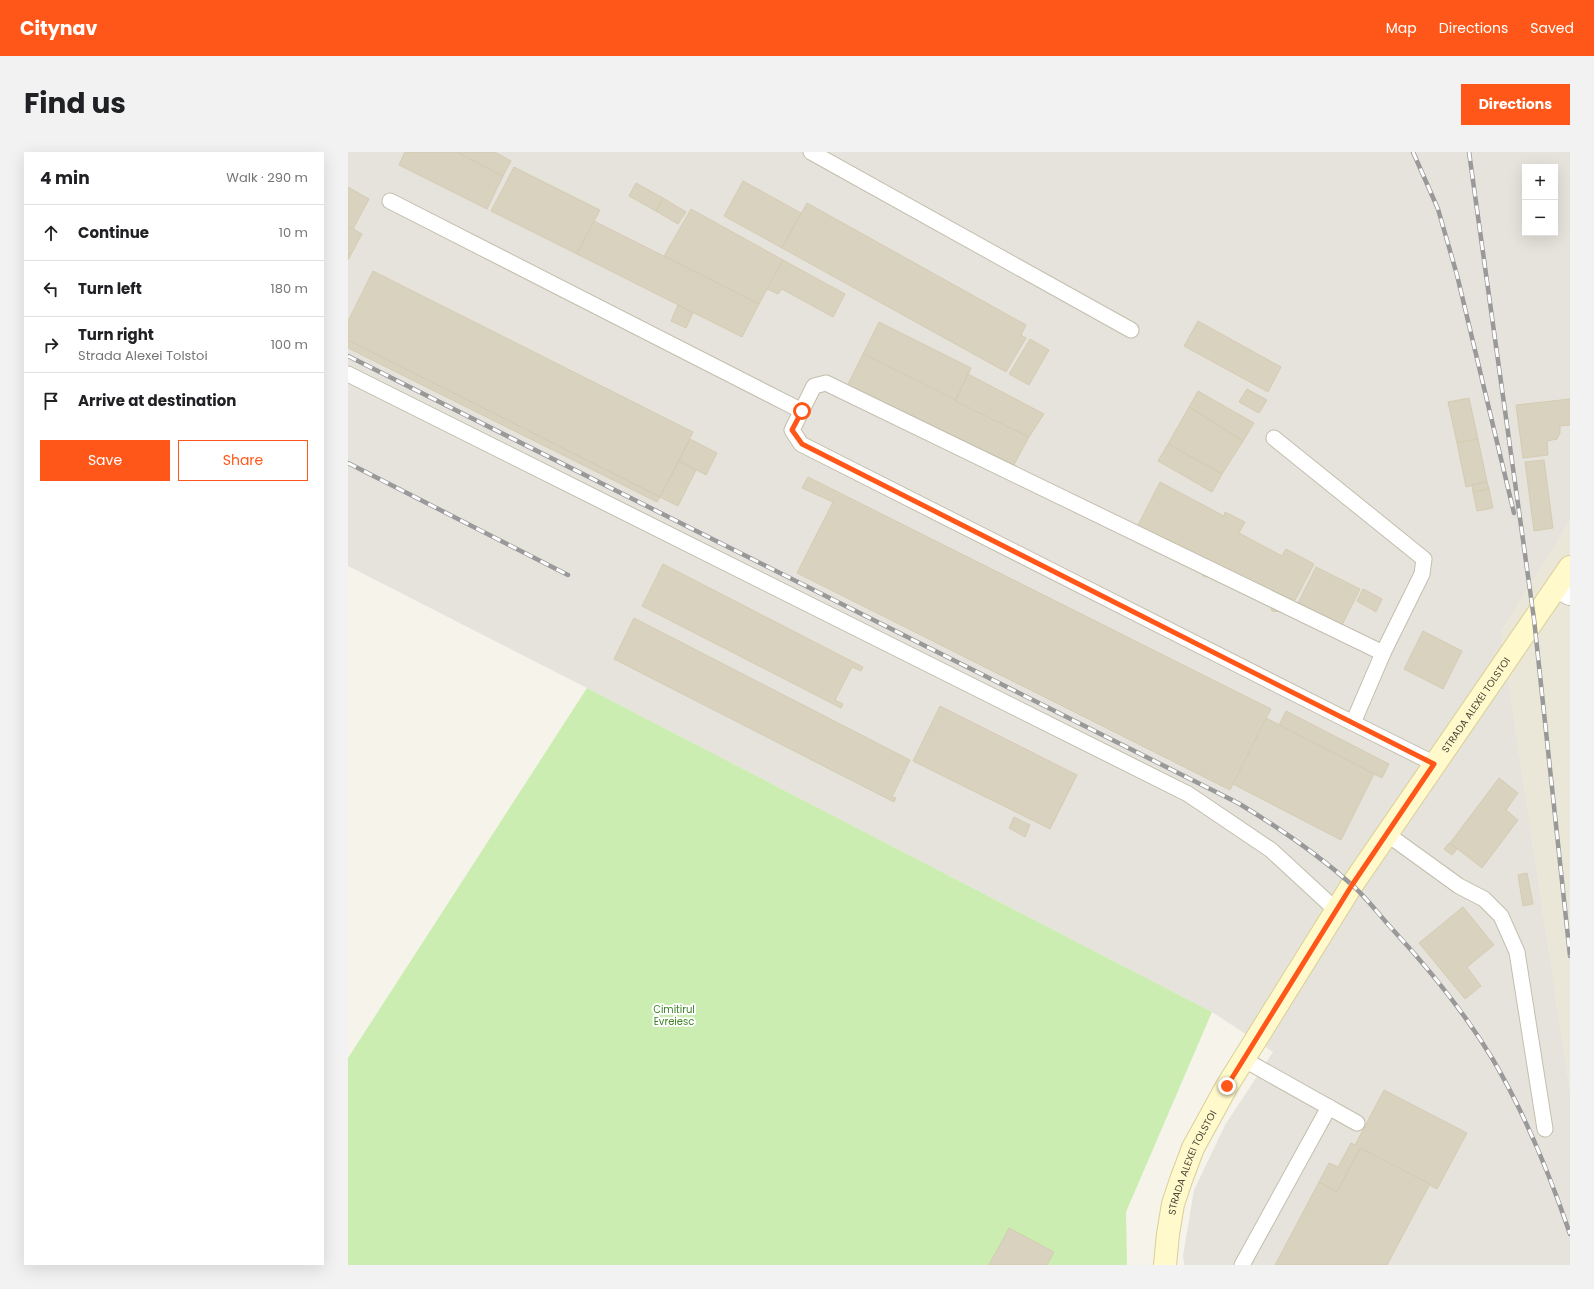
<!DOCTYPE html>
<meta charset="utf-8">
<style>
:root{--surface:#fff;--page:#f2f2f2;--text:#202124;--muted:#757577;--line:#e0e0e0;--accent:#ff5719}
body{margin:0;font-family:Poppins,sans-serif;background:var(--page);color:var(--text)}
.controls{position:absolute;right:12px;top:12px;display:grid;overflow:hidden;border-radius:0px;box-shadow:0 4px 16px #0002}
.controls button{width:36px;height:36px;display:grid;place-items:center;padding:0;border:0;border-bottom:1px solid var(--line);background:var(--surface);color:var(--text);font:20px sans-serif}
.stop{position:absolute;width:12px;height:12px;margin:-9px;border:3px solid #ff5719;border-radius:50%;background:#fff}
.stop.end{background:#ff5719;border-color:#fff;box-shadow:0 1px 4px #0008}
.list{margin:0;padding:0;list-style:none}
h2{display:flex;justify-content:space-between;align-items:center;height:52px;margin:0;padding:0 16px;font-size:17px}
h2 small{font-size:13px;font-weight:400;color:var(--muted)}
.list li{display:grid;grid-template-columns:26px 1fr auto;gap:12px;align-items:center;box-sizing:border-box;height:56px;padding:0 16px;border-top:1px solid var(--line)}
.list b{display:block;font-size:15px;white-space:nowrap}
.list p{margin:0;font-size:13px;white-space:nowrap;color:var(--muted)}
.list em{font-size:13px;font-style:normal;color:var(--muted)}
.actions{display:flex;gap:8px;padding:12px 16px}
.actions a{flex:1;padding:9px 0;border:1px solid var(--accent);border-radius:0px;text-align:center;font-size:14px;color:var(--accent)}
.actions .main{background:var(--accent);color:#fff}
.icon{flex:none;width:22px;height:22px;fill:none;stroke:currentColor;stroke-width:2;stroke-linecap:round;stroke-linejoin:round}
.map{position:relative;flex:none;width:1222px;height:1113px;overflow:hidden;border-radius:0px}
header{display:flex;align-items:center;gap:24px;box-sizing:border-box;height:56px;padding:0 20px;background:var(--accent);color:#fff}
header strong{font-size:19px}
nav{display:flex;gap:22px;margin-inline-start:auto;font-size:14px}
.intro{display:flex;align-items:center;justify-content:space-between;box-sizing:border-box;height:96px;padding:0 24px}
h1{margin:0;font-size:28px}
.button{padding:10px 18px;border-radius:0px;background:var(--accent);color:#fff;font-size:14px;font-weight:700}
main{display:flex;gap:24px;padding:0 24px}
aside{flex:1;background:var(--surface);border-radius:0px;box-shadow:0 4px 16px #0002}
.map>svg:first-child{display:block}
.residential{fill:#eae7d8}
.industrial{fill:#e6e3dc;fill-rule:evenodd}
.green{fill:#cbedb1}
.building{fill:#d9d2bf;stroke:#d4cbb1}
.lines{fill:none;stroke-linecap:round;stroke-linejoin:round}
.service-casing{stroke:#c3beac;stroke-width:17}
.minor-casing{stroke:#c3beac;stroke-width:24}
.secondary-casing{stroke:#d9cf97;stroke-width:24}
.service{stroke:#fff;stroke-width:15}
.minor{stroke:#fff;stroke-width:22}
.secondary{stroke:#fff9cc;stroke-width:22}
.rail-casing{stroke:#999;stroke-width:4.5}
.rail{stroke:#fff;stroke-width:3;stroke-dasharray:9;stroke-linecap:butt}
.route{stroke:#ff5719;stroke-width:5}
.labels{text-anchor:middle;stroke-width:4;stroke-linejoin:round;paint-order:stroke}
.street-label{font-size:10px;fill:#4b4637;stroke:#fff}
.park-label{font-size:10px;fill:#3d8325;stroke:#fff}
</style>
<header>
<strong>Citynav</strong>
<nav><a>Map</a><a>Directions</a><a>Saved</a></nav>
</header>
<div class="intro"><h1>Find us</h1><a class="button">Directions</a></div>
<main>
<aside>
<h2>4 min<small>Walk · 290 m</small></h2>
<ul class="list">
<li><svg class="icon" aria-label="ahead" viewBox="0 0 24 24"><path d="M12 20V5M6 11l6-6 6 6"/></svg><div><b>Continue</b></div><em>10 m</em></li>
<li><svg class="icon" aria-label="left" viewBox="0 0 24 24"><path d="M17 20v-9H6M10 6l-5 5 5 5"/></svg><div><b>Turn left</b></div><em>180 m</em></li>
<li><svg class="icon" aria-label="right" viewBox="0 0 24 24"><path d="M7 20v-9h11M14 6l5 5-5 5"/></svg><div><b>Turn right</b><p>Strada Alexei Tolstoi</p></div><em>100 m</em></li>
<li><svg class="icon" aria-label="arrive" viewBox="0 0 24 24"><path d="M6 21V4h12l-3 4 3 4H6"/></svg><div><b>Arrive at destination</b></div></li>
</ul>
<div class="actions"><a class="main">Save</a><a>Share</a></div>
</aside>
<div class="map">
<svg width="1222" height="1113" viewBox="0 0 1222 1113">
<rect width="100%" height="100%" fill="#f6f4ea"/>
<!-- residential -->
<path class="residential" d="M1222,369V938L1153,480Z"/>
<!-- industrial -->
<path class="industrial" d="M0,0H1222V369L1153,480L1222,938V1113H836L835,1104L846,1038L877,973L925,900L864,860L239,536L0,414ZM1177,15H1207V81H1177Z"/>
<!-- green -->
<path class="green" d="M239,536L864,860L778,1060L779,1113H0V906Z"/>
<!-- building -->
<g class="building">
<path d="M57,0H109L155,24L139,57L51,13Z"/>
<path d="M109,0H147L163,9L155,24Z"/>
<path d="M166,15L252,58L229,102L143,59Z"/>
<path d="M395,29L453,61L434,96L376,64Z"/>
<path d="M288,31L315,46L308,59L281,44Z"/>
<path d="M0,35L21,47L5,77L0,74Z"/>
<path d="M315,46L338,60L330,72L308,59Z"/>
<path d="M459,51L678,173L673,183L678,186L658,220L434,96Z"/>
<path d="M343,57L435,108L411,152L316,104Z"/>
<path d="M246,69L411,152L394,185L229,102Z"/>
<path d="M0,74L14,82L0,108Z"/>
<path d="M435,108L497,142L485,165L434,137L430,142L419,137Z"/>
<path d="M25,119L345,280L312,345L0,188V169Z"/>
<path d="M330,153L345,161L338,176L323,169Z"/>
<path d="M850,169L933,215L920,240L836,194Z"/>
<path d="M531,170L623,216L607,249L515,202Z"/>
<path d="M682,187L701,198L681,233L661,222Z"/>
<path d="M0,188L312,345L309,350L0,196Z"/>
<path d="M515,202L681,285L662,320L498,236Z"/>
<path d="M620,222L696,262L681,285L607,249Z"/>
<path d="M899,237L919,248L911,261L891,250Z"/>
<path d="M850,239L906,271L895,289L841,255Z"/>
<path d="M1121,246L1130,287L1109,291L1100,250Z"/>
<path d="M1222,247V273L1212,274V281L1209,287L1199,289L1200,303L1175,306L1168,253Z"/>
<path d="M841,255L895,289L874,322L820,292Z"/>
<path d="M342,287L369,301L358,323L331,309Z"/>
<path d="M1130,287L1139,330L1118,335L1109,291Z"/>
<path d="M820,292L874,322L864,340L810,309Z"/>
<path d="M1196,308L1205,376L1186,379L1177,310Z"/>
<path d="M331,309L348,318L330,354L312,345Z"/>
<path d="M460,325L923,557L882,638L449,421L485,350L454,336Z"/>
<path d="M812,330L876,364L877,360L897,370L891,381L934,404L938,397L966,412L947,448L943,446L935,460L924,459L921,451L872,428L855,424L852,413L843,403L838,414L825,408L831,396L789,375Z"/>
<path d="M1139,330L1141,337L1125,340L1124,333Z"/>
<path d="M1141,337L1145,356L1129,359L1125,340Z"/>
<path d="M315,412L515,515L513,519L504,515L487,548L495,552L493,556L294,454Z"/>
<path d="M968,415L1012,437L992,477L948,455Z"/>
<path d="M1015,437L1034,447L1028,460L1009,449Z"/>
<path d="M286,466L562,608L544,645L548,646L546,650L266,507Z"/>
<path d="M1075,479L1114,499L1095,537L1056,517Z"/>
<path d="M592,554L729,623L702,677L565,609Z"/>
<path d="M938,559L1041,612L1034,626L931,573Z"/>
<path d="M918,566L1026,622L993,688L885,632Z"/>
<path d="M1151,626L1170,641L1158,658L1170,668L1134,716L1102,691Z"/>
<path d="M666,665L682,673L677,685L661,676Z"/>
<path d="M1101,691L1109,697L1104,703L1096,697Z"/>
<path d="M1179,721L1185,752L1175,754L1170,723Z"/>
<path d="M1115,755L1146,793L1119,815L1133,834L1117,847L1071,791Z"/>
<path d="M1036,938L1119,981L1089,1037L1012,996L989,1040L971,1030L981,1011L990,1015L1003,991L1007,993Z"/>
<path d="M1012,996L1082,1032L1039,1113H927L971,1030L989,1040Z"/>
<path d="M661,1076L706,1100L699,1113H641Z"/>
</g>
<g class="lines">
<!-- service casing -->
<g class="service-casing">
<g id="service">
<path d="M463,0L783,178"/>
<path d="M42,49L454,259"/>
<path d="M0,222L840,642L923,698L988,758"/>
<path d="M926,286L1076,407L1074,422L1035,501"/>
<path d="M1005,571L1035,501L478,231L466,234L444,278L453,292L1005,571L1087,612"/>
<path d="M1039,682L1111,734L1136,747L1153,764L1169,800L1197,977"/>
<path d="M895,907L1009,971"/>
<path d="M894,1113L981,955"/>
</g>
</g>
<!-- minor casing -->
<g class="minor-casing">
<path id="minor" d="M1209,435L1222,442"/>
</g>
<!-- secondary casing -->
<g class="secondary-casing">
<g id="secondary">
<path id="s1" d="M817,1113L820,1082L825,1052L833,1028L845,996L879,934L1004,733L1222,415"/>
</g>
</g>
<!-- service -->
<use href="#service" class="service"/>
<!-- minor -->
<use href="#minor" class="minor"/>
<!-- secondary -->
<use href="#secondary" class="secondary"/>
<!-- rail casing -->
<g class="rail-casing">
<g id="rail">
<path d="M1065,0L1090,57L1109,123L1166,361"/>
<path d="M1121,0L1186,467L1222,804"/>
<path d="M0,204L890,651C930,675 968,701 1003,732C1019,746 1032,764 1046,779C1082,818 1116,860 1144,906C1176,960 1202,1023 1222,1082"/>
<path d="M0,311L220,423"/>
</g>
</g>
<!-- rail -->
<use href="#rail" class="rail"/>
</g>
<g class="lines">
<!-- route -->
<path class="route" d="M454,259L444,278L454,292L1086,612L1004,733L879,934"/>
</g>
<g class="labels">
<!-- street labels -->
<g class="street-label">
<text dy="4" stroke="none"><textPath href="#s1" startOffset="647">STRADA ALEXEI TOLSTOI</textPath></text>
<text dy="4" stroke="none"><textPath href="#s1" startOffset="107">STRADA ALEXEI TOLSTOI</textPath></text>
</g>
<!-- park labels -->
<g class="park-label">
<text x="326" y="861">Cimitirul<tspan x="326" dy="12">Evreiesc</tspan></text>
</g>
</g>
</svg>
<div class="controls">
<button>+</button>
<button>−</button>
</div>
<div class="stop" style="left:454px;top:259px"></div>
<div class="stop end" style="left:879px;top:934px"></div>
</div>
</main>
